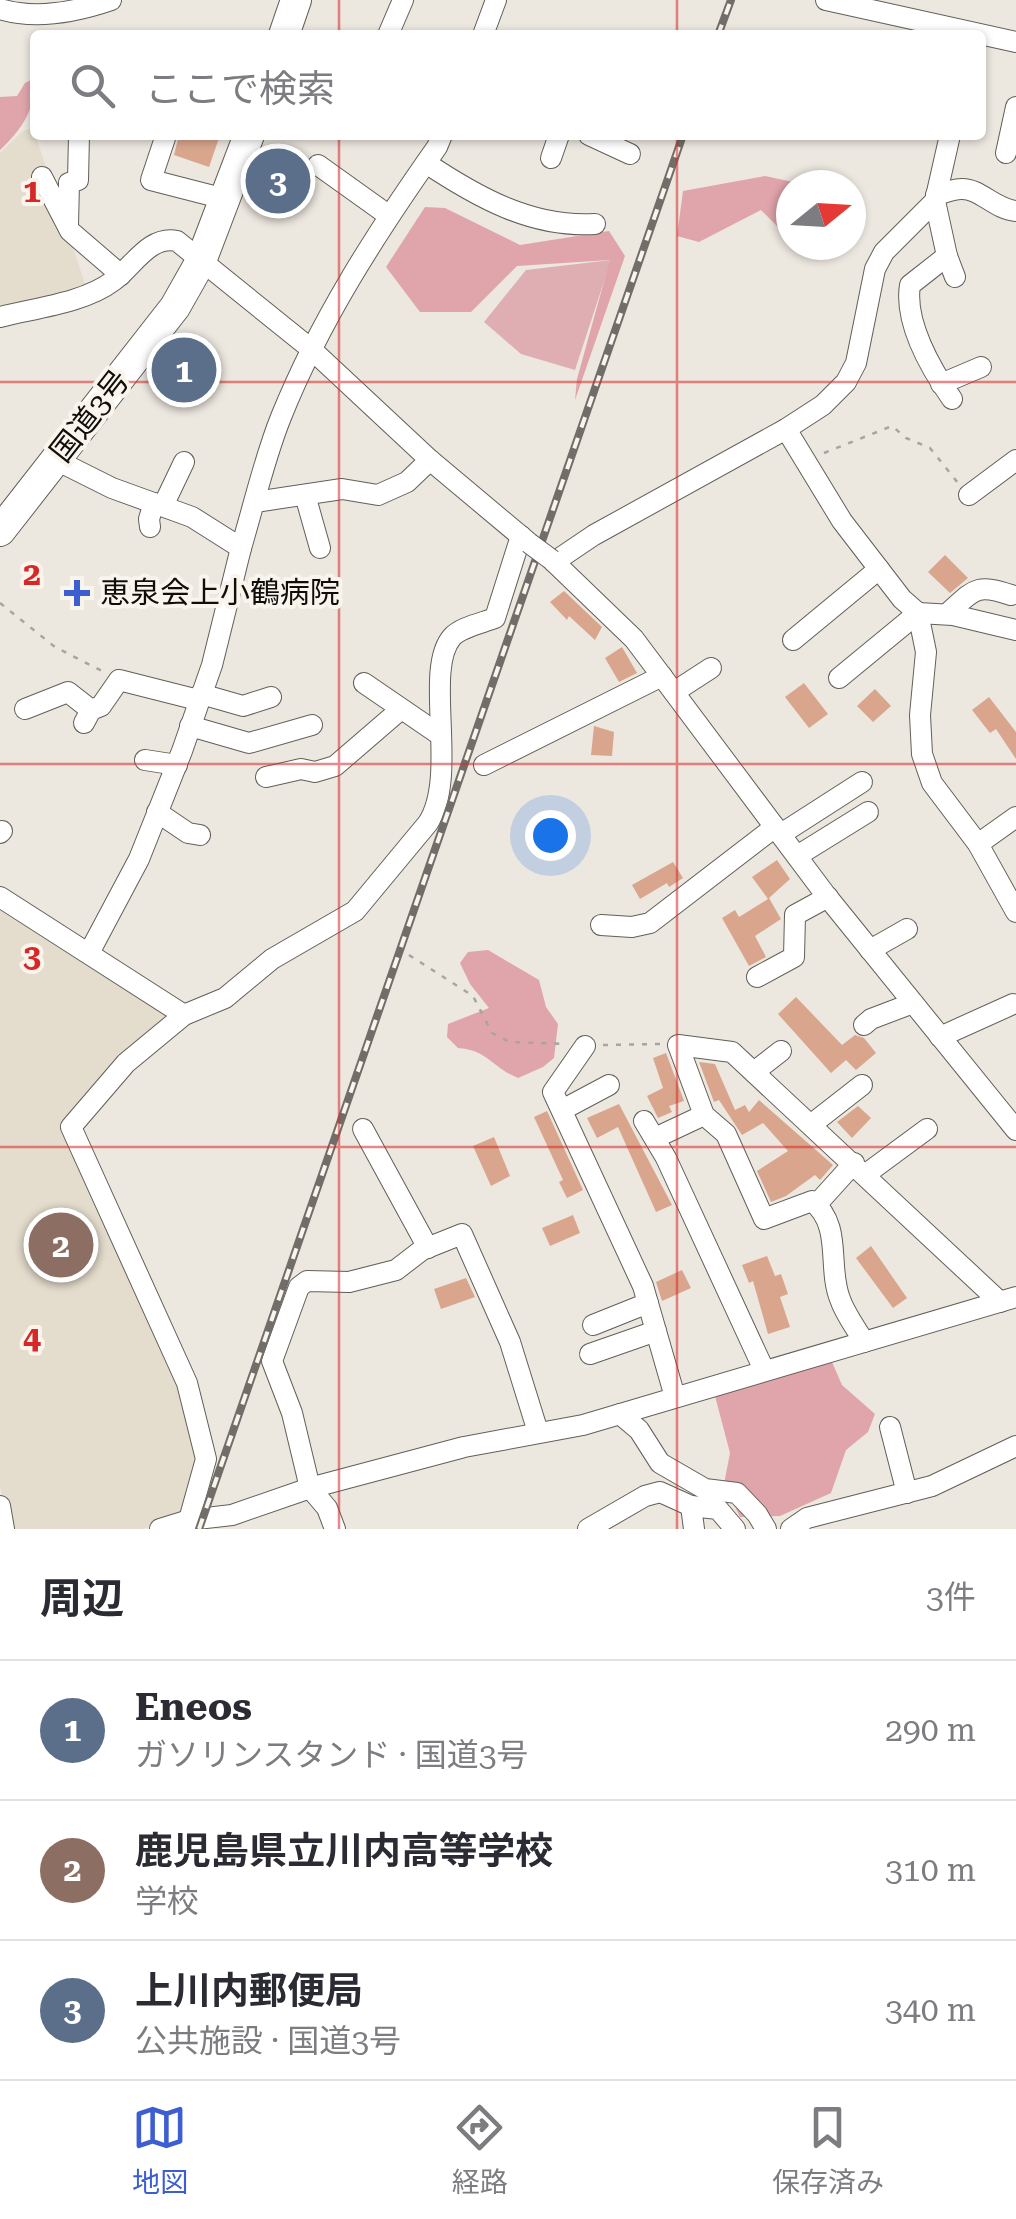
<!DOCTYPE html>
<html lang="ja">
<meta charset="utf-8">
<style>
:root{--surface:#fff;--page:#f2f2f3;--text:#2b2b33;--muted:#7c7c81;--line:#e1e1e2;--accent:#3d5ed0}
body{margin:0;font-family:"Roboto Serif","Noto Sans JP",serif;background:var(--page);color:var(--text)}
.compass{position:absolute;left:776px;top:170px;width:90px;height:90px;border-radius:50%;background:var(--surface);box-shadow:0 2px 8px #0004;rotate:72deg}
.you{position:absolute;left:550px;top:835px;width:35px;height:35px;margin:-25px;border:8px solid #fff;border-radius:50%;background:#1a73e8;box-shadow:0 0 0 15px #1a73e833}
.badge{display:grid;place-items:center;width:65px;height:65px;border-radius:50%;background:var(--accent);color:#fff;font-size:32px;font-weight:700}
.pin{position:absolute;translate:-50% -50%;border:5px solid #fff;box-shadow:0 2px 10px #0006}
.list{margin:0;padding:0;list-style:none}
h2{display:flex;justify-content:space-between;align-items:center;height:130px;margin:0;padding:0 40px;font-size:42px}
h2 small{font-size:32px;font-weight:400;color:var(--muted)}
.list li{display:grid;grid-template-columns:65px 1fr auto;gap:30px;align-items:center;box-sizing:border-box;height:140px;padding:0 40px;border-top:2px solid var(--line)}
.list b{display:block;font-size:38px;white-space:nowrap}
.list p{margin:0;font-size:32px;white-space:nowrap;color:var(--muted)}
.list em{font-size:32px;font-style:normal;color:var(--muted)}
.icon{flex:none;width:55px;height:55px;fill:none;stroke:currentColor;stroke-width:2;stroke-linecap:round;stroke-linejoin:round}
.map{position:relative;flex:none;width:1016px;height:1529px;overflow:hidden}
.search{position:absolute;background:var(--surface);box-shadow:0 2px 8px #0004;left:30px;right:30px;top:30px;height:110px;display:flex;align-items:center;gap:25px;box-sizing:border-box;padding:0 35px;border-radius:10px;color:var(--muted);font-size:38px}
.sheet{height:550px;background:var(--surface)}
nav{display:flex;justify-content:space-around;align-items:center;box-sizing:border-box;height:140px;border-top:2px solid var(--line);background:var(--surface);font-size:28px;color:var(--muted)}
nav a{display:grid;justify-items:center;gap:5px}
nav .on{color:var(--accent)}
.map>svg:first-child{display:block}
.built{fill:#e4dccd}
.green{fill:#dfaeb3}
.forest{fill:#e0a5ab}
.building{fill:#d9a68d}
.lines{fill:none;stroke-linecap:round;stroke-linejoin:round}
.minor-casing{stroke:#625f58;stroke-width:22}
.highway-casing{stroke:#625f58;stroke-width:32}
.path{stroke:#a8a49e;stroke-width:2.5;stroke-dasharray:5 8;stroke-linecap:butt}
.minor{stroke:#fff;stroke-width:20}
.highway{stroke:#fff;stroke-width:30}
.rail-casing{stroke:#716e69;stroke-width:8}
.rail{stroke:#f9f5ec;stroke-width:4;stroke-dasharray:11;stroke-linecap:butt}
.minor-bridge-casing{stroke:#625f58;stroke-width:22;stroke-linecap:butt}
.minor-bridge{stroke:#fff;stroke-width:20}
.grid{fill:none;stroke:#d62828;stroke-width:2.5;stroke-opacity:0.55}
.poi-dot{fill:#3d5ed0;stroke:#f9f5ec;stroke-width:4}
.labels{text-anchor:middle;stroke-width:8;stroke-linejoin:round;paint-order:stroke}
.street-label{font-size:30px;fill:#0f0e0b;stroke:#f9f5ec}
.poi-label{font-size:30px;fill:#0f0e0b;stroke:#f9f5ec;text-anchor:start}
.grid-label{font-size:32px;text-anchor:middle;font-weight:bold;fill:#d62828;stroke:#f9f5ec;stroke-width:8;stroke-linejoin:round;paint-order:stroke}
</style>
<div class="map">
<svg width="1016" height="1529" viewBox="0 0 1016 1529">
<rect width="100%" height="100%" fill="#ece7df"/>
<!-- built -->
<g class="built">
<path d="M33,128L85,284L0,310V153L23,131Z"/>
<path d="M0,904L169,1011L167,1023L66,1123L180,1374L203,1458L183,1517L142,1529H8L0,1485Z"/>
</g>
<!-- green -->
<path class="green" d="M611,260L575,370L521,354L484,322L526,270Z"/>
<!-- forest -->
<g class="forest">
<path d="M35,78C35,110 23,128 0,150V97L17,96L25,83Z"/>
<path d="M765,176L807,185H791V240L761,210L699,242L677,236L683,191Z"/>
<path d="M425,207L445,208L520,245L609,231L625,256L575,400L577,379L610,260L517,266L471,312H420L386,267Z"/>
<path d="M488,950L539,980L546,1007L558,1024L554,1058L543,1067L518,1078C491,1067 488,1050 458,1048L447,1037L448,1024L489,1008L470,984L460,963L468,952Z"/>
<path d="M832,1362L842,1385L875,1414L868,1432L846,1450L831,1493L780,1516L740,1517L724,1484L730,1453L715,1396Z"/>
</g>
<!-- building -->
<g class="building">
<path d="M179,135H220L209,167L174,155Z"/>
<path d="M945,555L968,578L950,593L928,572Z"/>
<path d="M564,591L602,627L595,640L569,616L567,620L550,602Z"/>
<path d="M622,647L637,673L619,682L605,658Z"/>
<path d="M804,683L828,714L809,728L785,697Z"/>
<path d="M875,689L891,706L873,722L857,706Z"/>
<path d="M989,697L1016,732V759L996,729L990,733L972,710Z"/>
<path d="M594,726L614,732L612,756L591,755Z"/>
<path d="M777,860L790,879L769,898L781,919L755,936L766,957L749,966L722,918L735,910L739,917L768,899L752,877Z"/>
<path d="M673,862L683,878L669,887L667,883L640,899L632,885Z"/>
<path d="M796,997L842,1045L855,1035L864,1038L876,1053L856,1070L846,1060L831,1073L778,1014Z"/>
<path d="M666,1053L684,1101L669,1106L672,1112L658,1118L647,1096L663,1088L653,1058Z"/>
<path d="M699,1062L715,1064L735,1110L745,1105L749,1112L759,1100L833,1165L820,1180L815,1175L786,1196L771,1202L757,1171L788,1151L763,1123L742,1135L719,1100L714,1102Z"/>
<path d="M619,1104L672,1205L656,1212L618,1127L597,1138L587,1118Z"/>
<path d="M858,1106L871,1118L852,1138L837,1122Z"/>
<path d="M547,1111L583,1190L567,1198L559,1182L563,1180L534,1117Z"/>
<path d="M494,1137L510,1176L491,1186L473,1146Z"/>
<path d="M573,1215L580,1233L550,1246L542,1228Z"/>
<path d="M871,1246L907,1298L893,1308L856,1258Z"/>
<path d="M767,1256L775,1276L781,1274L788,1294L780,1297L790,1327L768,1334L753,1281L749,1283L742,1265Z"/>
<path d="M682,1270L691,1288L662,1301L656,1282Z"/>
<path d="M466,1278L475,1297L441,1309L434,1289Z"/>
</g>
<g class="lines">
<!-- minor casing -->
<g class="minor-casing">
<g id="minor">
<path d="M826,0L1016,42"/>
<path d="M0,9C36,20 76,12 111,0"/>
<path d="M388,35L403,0"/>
<path d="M483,35L496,0"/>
<path d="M166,135L151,180L225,199"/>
<path d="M589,135L630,154"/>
<path d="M1006,153L1016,107"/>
<path d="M551,158L559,135"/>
<path d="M426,163C477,197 532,228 595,224"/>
<path d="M318,165L388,215"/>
<path d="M42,177L70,231L121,275"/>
<path d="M936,195C944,193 954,189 961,189C980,188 994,209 1016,211"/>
<path d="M935,201L947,256L955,277"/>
<path d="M68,225L69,183L78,180L79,135"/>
<path d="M947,256L910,285C904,322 931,369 952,399"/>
<path d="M0,317C35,308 84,303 113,281C133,267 149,235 177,241L311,349L430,460L529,543"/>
<path d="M941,384L981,367"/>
<path d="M786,429L842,521L902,599L918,613L926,652L920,715L922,754L932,783L978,844L1016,912"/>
<path d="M56,460L112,488L192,517L241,548C254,505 264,459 281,417C320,320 377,232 437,147L442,135"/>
<path d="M305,495L320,548"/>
<path d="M969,495L1016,460"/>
<path d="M255,502L342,489L378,495L407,482L430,460"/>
<path d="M163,506L184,462"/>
<path d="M150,527L149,519L154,503"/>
<path d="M552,560L634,639L825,894L1016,1130"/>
<path d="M554,562L594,535L786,429L823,405L846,382L856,363L875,269L884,252L935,201L950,135"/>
<path d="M947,614C974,590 975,583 1011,595"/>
<path d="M793,640L879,569"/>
<path d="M839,678L918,613L953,615L1016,630"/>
<path d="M364,683L440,735"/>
<path d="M674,692L711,668"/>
<path d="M201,694L243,706L271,697"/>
<path d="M25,709L68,692L91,710"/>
<path d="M84,723L91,710L101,706L119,680L198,700"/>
<path d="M190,726L249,743L312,725"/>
<path d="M145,760L177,765"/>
<path d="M484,765L662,676"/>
<path d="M266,777L301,769L315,772L335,766L400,710"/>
<path d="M157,812L188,833L200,835"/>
<path d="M0,833L2,831"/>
<path d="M781,834L862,782"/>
<path d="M978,844L1016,817"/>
<path d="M797,856L868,812"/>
<path d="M0,897L184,1015"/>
<path d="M601,925L632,927L650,923L775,827"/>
<path d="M870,950L907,929"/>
<path d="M89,953L139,859L182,751L212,665L241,548"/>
<path d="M757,977L794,957L795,915L828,897"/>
<path d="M864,1025L871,1019L913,1003"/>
<path d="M940,1037L1013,1004"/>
<path d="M585,1046L553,1092L643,1286L675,1397"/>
<path d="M754,1072L781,1051"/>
<path d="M562,1110L609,1085"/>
<path d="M644,1121L666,1158L764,1370"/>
<path d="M812,1124L862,1085"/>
<path d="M363,1129L428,1248"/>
<path d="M655,1138L704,1115"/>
<path d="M866,1174L927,1129"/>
<path d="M817,1204L854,1163"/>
<path d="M593,1325L648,1303"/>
<path d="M864,1342C856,1328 845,1314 840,1299C827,1266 843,1226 812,1201L764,1219L726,1134L704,1115L678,1045L732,1052L1000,1302"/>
<path d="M590,1354L656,1331"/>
<path d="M620,1414L639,1430L660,1463L705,1489L737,1493L757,1514L766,1529"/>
<path d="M890,1427L907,1493"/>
<path d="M0,1506L4,1529"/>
<path d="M691,1506L694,1529"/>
<path d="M189,1520L206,1459L187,1383L71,1127L126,1063L184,1015L225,998L272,959L355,911L428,823C459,775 423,670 452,637C461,627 482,623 495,618L521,536"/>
<path d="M160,1529L189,1520L232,1515L310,1488L464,1447L583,1425L1016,1297"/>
<path d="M335,1529L327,1508L310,1488L292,1413L272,1361L299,1287L307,1281L349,1282L396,1270L422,1250L462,1234L510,1342L538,1432"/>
<path d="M588,1529L645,1496L660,1492L691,1506L718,1509L735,1529"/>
<path d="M791,1529L807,1518L932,1486L1016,1446"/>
</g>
</g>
<!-- highway casing -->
<g class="highway-casing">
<g id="highway">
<path d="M284,35L296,0"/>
<path d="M0,531L175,307L201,261L249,135"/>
</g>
</g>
<!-- path -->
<g class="path">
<path d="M824,453L892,426L906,438L930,448L958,483"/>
<path d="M0,603L55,647L102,671"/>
<path d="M409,955L473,996L492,1033L510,1042L565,1044"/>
<path d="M603,1045L660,1044"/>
</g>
<!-- minor -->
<use href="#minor" class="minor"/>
<!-- highway -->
<use href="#highway" class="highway"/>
<!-- rail casing -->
<g class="rail-casing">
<g id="rail">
<path d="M718,35L731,0"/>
<path d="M199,1529L683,135"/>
</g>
</g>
<!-- rail -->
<use href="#rail" class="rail"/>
<!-- minor-bridge casing -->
<g class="minor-bridge-casing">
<path id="minor-bridge" d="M529,543L552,560"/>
</g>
<!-- minor-bridge -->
<use href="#minor-bridge" class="minor-bridge"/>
</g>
<!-- grid -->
<path class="grid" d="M339,0V35M677,0V35M339,135V1529M677,135V1529M0,382H1016M0,764H1016M0,1147H1016"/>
<!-- markers -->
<path class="poi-dot" d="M72 578h10v10h10v10h-10v10h-10v-10h-10v-10h10z"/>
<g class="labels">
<!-- street labels -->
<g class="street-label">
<text transform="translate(90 416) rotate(-52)" y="10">国道3号</text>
</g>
<!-- poi labels -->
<g class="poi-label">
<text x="100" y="603">恵泉会上小鶴病院</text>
</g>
</g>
<g class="grid-label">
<text x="32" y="202">1</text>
<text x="32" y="585">2</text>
<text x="32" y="967">3</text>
<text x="32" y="1349">4</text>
</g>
</svg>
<svg class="compass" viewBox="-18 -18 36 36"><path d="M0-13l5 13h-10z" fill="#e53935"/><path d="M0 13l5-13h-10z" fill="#7c7c81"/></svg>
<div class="you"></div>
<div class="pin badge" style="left:184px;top:370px;background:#5c6f8a">1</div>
<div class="pin badge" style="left:61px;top:1245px;background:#8d6e63">2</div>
<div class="pin badge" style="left:278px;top:181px;background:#5c6f8a">3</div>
<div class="search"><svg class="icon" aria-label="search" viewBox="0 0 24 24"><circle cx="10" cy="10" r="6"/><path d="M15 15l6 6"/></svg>ここで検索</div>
</div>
<section class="sheet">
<h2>周辺<small>3件</small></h2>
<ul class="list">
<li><span class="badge" style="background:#5c6f8a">1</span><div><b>Eneos</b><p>ガソリンスタンド · 国道3号</p></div><em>290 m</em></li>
<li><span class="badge" style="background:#8d6e63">2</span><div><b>鹿児島県立川内高等学校</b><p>学校</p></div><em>310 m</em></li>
<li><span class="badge" style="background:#5c6f8a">3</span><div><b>上川内郵便局</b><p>公共施設 · 国道3号</p></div><em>340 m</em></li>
</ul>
</section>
<nav>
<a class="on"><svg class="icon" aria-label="map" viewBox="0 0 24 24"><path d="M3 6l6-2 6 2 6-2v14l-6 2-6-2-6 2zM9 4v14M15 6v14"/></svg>地図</a>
<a><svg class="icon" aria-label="directions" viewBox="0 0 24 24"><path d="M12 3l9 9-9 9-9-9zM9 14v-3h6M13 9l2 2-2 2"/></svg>経路</a>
<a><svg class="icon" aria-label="saved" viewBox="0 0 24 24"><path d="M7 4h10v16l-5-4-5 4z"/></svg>保存済み</a>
</nav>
